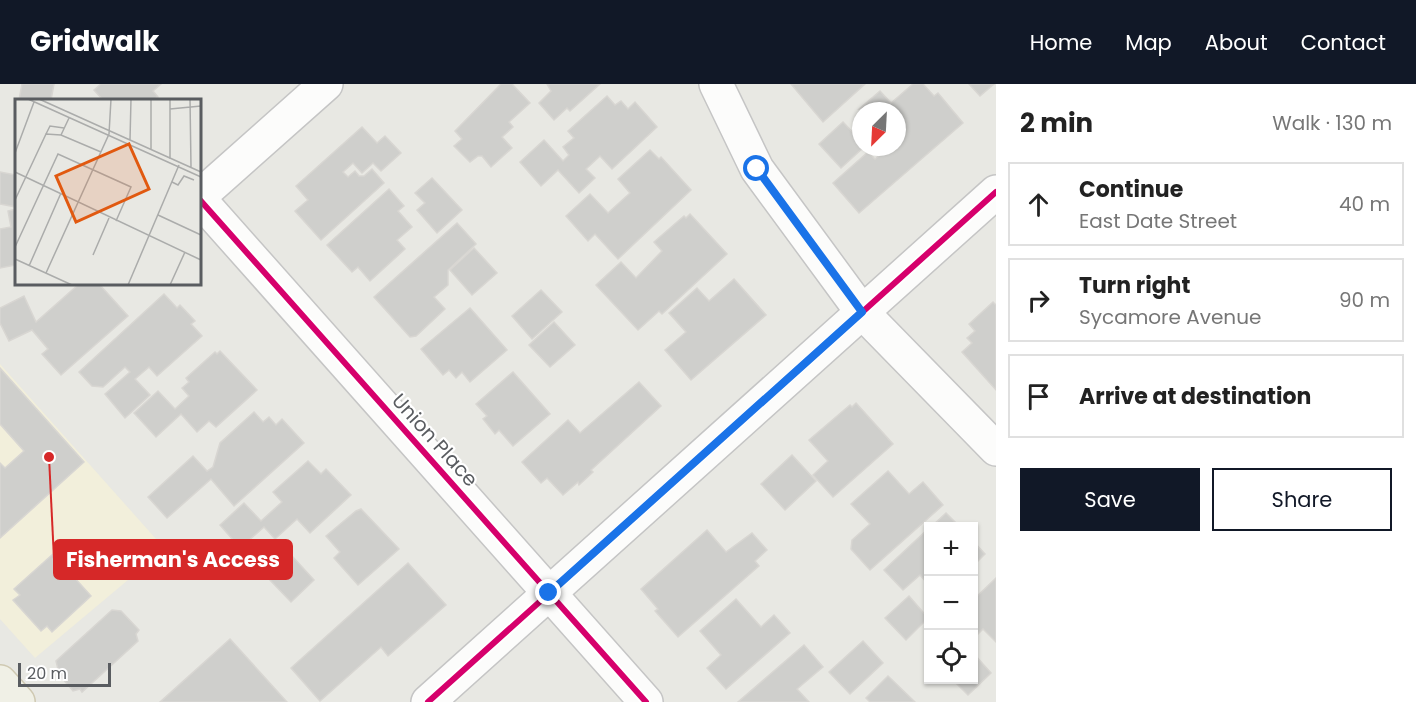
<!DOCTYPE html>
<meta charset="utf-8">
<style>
:root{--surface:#fff;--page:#f2f2f2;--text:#222;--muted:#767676;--line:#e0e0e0;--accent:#111827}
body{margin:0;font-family:Poppins,sans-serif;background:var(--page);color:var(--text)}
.controls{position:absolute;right:18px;bottom:18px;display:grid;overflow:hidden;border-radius:0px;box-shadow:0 2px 4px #0004}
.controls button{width:54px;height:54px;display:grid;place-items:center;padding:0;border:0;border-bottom:2px solid var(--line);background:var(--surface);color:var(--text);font:30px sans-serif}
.compass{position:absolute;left:852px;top:18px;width:54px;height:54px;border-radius:50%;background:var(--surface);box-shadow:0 2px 4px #0004;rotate:204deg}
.scale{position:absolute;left:18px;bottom:15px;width:93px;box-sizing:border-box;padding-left:6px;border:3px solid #595c60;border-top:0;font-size:16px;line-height:21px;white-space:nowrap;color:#595c60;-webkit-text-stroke:4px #fff;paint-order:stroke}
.stop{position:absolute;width:18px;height:18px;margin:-14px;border:4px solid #1a73e8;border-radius:50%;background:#fff}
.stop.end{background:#1a73e8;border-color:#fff;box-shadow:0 2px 6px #0008}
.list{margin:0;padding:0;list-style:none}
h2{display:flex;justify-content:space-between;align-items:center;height:78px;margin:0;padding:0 24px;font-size:26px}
h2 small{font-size:20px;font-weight:400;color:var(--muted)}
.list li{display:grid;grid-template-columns:39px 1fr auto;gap:18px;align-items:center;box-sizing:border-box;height:84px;margin:0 12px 12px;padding:0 12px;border:2px solid var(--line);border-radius:0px}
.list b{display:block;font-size:22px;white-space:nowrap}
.list p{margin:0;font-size:20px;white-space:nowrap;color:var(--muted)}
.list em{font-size:20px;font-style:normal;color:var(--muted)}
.actions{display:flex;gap:12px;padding:18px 24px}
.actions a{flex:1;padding:14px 0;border:2px solid var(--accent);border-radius:0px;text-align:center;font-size:21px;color:var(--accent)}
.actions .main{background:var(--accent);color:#fff}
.icon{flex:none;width:33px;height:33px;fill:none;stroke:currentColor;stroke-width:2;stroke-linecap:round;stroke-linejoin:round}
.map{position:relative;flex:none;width:996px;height:618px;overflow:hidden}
header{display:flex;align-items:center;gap:36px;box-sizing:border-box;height:84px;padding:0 30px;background:var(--accent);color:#fff}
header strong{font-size:28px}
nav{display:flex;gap:33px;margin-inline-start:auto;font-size:21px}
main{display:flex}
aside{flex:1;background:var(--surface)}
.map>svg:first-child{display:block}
.commercial{fill:#f2efdb}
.building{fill:#cfcfcc;stroke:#d8d6d2;stroke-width:1.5}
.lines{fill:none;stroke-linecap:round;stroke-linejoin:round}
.street-casing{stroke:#c5c5c5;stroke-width:36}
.primary-casing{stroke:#cfc9b2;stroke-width:36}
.street{stroke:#fcfcfb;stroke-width:33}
.primary{stroke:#f0f0e6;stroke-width:33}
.cycleway-casing{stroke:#fff;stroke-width:10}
.cycleway{stroke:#d6006c;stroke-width:6}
.route{stroke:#1a73e8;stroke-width:8}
.labels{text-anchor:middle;stroke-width:4.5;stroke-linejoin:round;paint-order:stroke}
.street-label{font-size:20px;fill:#595c60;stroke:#fff}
.inset-road{fill:none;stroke:#abacab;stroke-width:1.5}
.view{fill:#e15910;fill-opacity:0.15;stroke:#e15910;stroke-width:3}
.inset-edge{fill:none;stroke:#595c60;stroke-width:3}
.leader{fill:none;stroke:#d62828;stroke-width:2}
.callout-dot{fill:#d62828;stroke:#fff;stroke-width:2}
.callout{fill:#d62828;stroke:#d62828;stroke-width:2}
.callout-label{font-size:21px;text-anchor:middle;font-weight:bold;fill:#fff}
</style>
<header>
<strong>Gridwalk</strong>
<nav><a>Home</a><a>Map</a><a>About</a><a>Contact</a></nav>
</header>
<main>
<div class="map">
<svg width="996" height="618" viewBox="0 0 996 618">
<rect width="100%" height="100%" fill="#e8e8e3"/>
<!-- commercial -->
<path class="commercial" d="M0,280L165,465L35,574L0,535Z"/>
<!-- building -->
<g class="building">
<path d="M22,0H54L51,16H19Z"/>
<path d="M101,0H161L153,7L158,13L153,16H103L94,6Z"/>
<path d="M501,0H512L530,19L509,38L513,43L502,53L512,64L491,83L482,72H478L470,78L454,62L462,55L455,47Z"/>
<path d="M600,0L570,27L567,24L554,36L539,19L551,7L547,0Z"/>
<path d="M791,0H865L823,38Z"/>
<path d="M913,0H923L934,12L938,9L963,39L859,129L833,99L868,68L875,75L884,67L880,63H897V27L859,25L880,7L891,19Z"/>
<path d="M969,0H994L980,12Z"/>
<path d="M607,12L615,21L621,17L628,25L635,18L657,43L612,85L600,72L586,85L595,94L579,109L558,86L541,102L520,78L544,56L563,77L569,71L563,63L574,54L568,47Z"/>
<path d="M843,38L861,57V63H864L841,84L819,60Z"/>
<path d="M362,43L377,59L385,52L401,69L381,87L373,79L362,89L353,79L343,88L348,93L355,87L359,92H364L372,85L384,99L321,156L295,127L308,116L296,102Z"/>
<path d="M650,66L659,75L661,73L691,106L618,175L595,150L588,157L566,132L590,110L608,129L630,109L618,95Z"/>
<path d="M0,88L16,91V123L0,120Z"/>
<path d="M432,94L462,126L437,149L417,126L425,119L415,109Z"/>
<path d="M389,105L404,122L398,127L412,143L397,156L405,165L370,197L358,183L352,188L327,161Z"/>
<path d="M16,125V181L0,184V145L11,143L8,127Z"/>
<path d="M690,130L727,170L662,230L659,227L638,246L596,201L621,178L636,194L662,167L654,158L684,132L686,134Z"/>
<path d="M457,139L476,160L448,186V201L434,213L445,225L416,252L410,253L374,213Z"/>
<path d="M474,164L497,189L472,211L450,186Z"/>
<path d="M734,195L766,231L691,296L665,266L686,248L669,229L697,204L709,217Z"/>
<path d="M79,200H99L128,232L61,291L42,270L48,265L32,246L9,257L0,239V224L24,212L36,238Z"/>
<path d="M541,206L562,228L532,255L512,232Z"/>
<path d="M164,210L177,224L180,221L195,237L191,240L202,252L157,292L149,283L135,295L150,311L125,334L105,310L130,288L125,283L103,303L92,302L79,288Z"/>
<path d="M993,218L996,221V306L962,268L972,259L967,254L975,247L969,240Z"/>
<path d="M470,224L507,266L470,298L462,288L456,294L449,286L443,291L421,265Z"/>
<path d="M554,238L575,261L550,283L529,261Z"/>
<path d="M220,267L257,306L216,343L209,337L197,348L181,330L156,353L134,329L158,307L175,325L189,312L182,304L189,298L186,294L215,268L217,270Z"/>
<path d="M0,284L84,378L0,454V379L5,384L24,367L0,340Z"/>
<path d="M513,288L550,330L513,362L499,346L495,350L483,335L487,332L476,320Z"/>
<path d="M639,298L661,322L591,386L593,388L579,401L578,398L563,411L547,394L541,399L522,378L568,336L580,349Z"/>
<path d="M856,319L893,360L833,413L813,391L828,377L809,356L850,321L852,323Z"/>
<path d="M254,328L263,338L269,333L276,341L282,335L304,359L234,422L211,395L167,434L148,413L193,372L207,387L213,383L220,359Z"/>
<path d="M792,371L816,397L785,426L761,400Z"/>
<path d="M308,377L321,390L326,385L351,411L310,449L297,435L275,455L264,443L240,464L220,441L244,419L261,437L282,418L273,408Z"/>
<path d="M888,387L909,410L923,398L943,421L870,486L851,465L852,456L870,440L851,420Z"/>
<path d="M361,425L399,465L358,501L334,474L340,468L326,452L356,427Z"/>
<path d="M946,429L959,442H932Z"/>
<path d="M928,445V500L920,491L903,506L884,486Z"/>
<path d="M707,446L726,468L752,449L767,466L755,477L759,482L678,553L655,527L658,525L641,505Z"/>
<path d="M974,458L985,470L974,481Z"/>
<path d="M53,470L91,512L52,548L47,542L41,547L13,516L20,511L14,505Z"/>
<path d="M292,472L314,496L291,518L269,495Z"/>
<path d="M408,479L446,521L388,572L381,563L320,617L291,584Z"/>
<path d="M996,494V558L983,545L974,554V515Z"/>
<path d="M909,512L928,534L906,556L885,534Z"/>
<path d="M736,515L761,543L774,531L790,549L726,605L707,584L721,571L700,547Z"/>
<path d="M112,526L121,527L139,546L136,550L138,557L82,608L80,605L73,607L56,587L58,585L56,577Z"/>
<path d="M230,555L287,618H160Z"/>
<path d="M863,557L883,579L850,610L829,588Z"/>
<path d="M804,561L823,583L797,605L809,618H738Z"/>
<path d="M974,570L991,589L968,611L953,596H974Z"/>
<path d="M888,592L915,618H870L866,614Z"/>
</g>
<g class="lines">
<!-- street casing -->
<g class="street-casing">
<g id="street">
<path d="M716,0L757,85L862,228L996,365"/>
<path d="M200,112L326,0"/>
<path d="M200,116L646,618"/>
<path d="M428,618L996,108"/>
</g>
</g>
<!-- primary casing -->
<g class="primary-casing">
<path id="primary" d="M0,598L18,618"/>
</g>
<!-- street -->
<use href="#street" class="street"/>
<!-- primary -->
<use href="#primary" class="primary"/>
<!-- cycleway casing -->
<g class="cycleway-casing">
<g id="cycleway">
<path d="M200,116L646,618"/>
<path d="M428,618L996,108"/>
</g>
</g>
<!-- cycleway -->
<use href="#cycleway" class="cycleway"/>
</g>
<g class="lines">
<!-- route -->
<path class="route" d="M549,509L862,228L757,85"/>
</g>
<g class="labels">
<!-- street labels -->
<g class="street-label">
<text transform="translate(435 356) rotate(48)" y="7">Union Place</text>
</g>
</g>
<!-- overview -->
<g transform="translate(15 15)">
<rect width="186" height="186" fill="#e8e8e3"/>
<path class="inset-road" d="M13,0L186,78M24,0L186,73M136,0V50M175,0L176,68M155,10L186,7M31,35L35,27L49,29M46,36L54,19M115,41L116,0M0,54L19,3M155,60V0M0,73L186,161M157,83L163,86L169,77L179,81M0,101L31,35L46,36L86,53M143,116L186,136M0,148L43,55L116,88L101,122M78,156L94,119M0,160L57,186M14,167L46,94M31,174L94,35L96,0M113,186L164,66M155,186L170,153"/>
<path class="view" d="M114,45L134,90L61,123L41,77Z"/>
<rect width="186" height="186" class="inset-edge"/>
</g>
<!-- callouts -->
<path class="leader" d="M49 373L54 475"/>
<circle class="callout-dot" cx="49" cy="373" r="6"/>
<rect class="callout" x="54" y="456" width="238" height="39" rx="6"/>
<g class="callout-label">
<text x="173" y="483">Fisherman's Access</text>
</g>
</svg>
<div class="controls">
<button>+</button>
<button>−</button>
<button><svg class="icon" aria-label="locate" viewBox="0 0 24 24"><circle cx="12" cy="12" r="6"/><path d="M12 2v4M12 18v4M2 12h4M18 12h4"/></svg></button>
</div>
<svg class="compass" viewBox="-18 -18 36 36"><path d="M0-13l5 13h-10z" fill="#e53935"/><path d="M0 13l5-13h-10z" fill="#767676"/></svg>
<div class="scale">20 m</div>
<div class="stop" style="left:757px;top:85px"></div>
<div class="stop end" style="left:549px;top:509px"></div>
</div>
<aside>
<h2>2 min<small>Walk · 130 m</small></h2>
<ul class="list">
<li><svg class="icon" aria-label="ahead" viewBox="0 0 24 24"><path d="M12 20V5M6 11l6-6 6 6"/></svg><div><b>Continue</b><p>East Date Street</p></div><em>40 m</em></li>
<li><svg class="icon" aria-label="right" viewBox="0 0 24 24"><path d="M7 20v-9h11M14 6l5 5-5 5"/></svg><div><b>Turn right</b><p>Sycamore Avenue</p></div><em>90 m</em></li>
<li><svg class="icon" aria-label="arrive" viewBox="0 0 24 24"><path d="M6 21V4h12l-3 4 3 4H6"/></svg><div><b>Arrive at destination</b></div></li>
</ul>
<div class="actions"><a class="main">Save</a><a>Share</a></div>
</aside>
</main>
